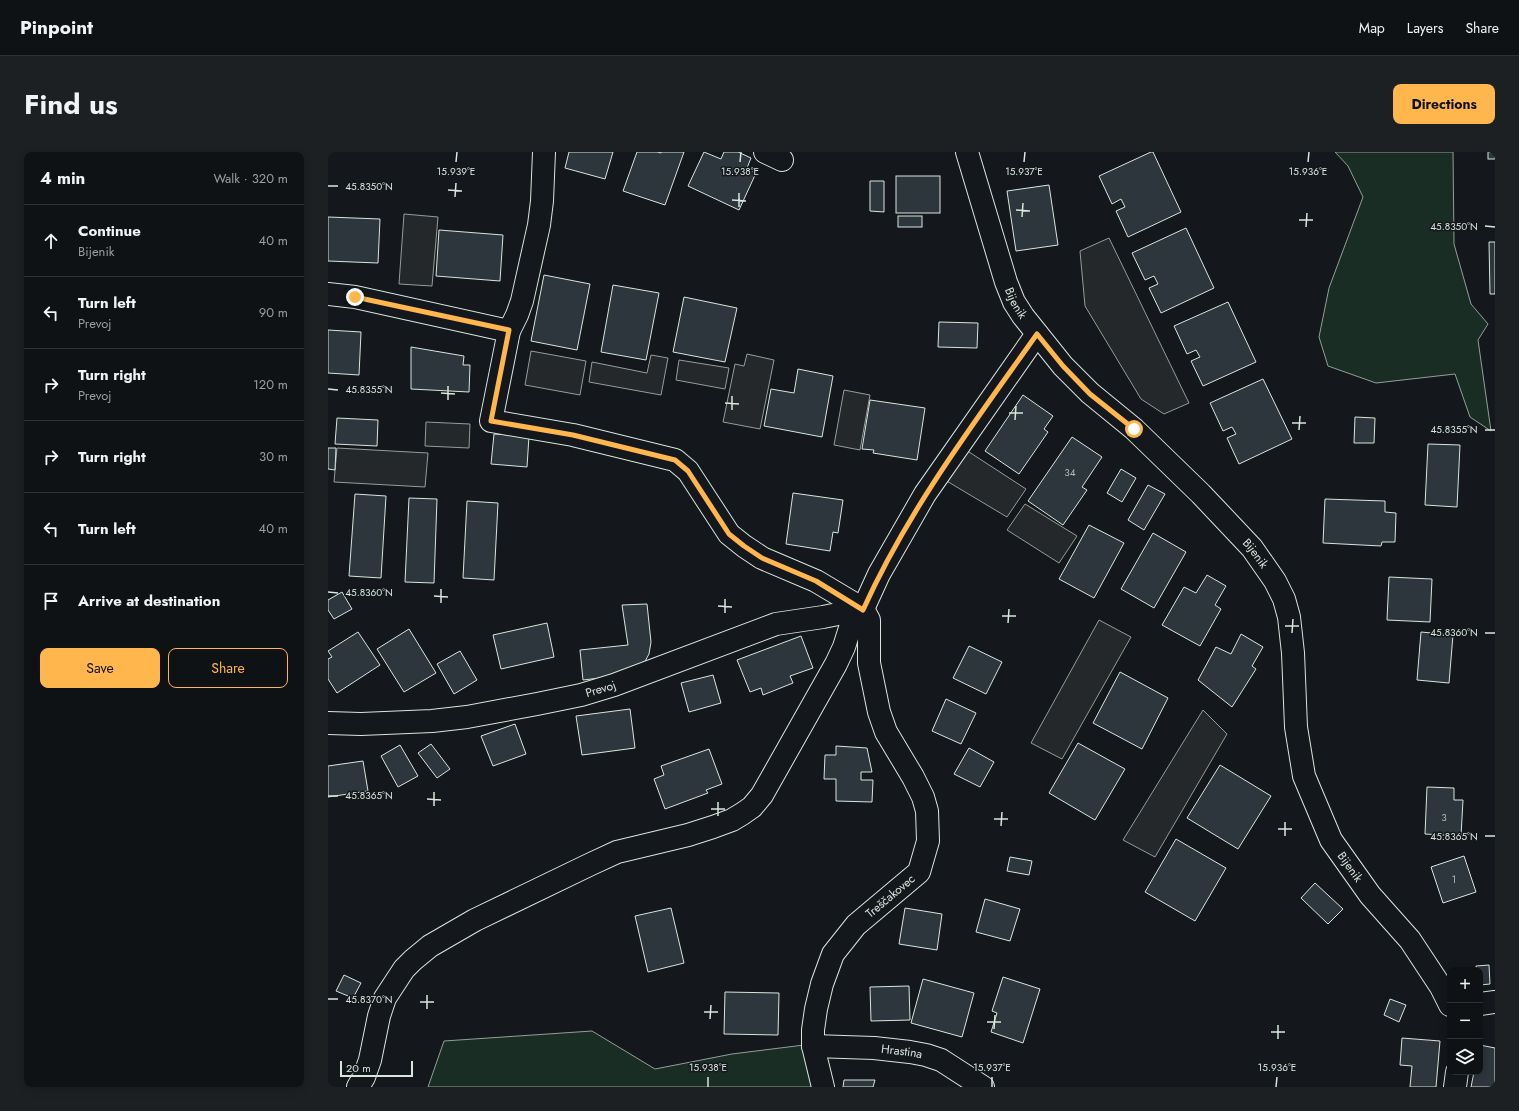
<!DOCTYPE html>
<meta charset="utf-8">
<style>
:root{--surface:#0f1215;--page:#1d2022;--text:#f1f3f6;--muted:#9b9ea0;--line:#2f3234;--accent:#ffb74d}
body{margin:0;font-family:Jost,sans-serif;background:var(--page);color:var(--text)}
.controls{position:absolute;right:12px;bottom:12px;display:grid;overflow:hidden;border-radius:8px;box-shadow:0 2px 10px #0003}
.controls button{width:36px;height:36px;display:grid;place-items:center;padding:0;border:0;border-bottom:1px solid var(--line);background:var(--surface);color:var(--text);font:20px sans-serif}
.scale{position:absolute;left:12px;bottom:10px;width:73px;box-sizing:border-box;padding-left:4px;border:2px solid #d8e6dc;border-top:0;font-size:11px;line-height:14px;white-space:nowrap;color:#d8e6dc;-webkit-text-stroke:3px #14181c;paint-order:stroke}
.stop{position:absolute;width:12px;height:12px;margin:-9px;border:3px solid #ffb74d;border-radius:50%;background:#fff}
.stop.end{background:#ffb74d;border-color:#fff;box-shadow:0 1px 4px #0008}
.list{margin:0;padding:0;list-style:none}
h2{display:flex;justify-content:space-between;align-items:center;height:52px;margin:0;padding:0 16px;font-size:17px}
h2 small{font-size:13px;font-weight:400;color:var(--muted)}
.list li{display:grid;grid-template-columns:26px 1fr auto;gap:12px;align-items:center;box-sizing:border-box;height:72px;padding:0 16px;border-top:1px solid var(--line)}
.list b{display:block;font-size:15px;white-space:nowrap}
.list p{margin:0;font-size:13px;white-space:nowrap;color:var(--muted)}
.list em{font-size:13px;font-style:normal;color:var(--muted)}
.actions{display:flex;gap:8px;padding:12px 16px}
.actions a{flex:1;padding:9px 0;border:1px solid var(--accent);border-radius:8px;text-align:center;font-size:14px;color:var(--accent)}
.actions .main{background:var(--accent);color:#111}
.icon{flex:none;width:22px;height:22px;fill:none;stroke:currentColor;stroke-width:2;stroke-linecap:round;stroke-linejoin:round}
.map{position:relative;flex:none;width:1167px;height:935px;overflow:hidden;border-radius:8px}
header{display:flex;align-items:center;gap:24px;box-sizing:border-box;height:56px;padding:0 20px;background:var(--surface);border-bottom:1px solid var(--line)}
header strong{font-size:19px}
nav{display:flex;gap:22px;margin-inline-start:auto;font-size:14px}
.intro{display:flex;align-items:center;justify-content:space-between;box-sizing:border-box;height:96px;padding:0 24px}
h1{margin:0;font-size:28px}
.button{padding:10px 18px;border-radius:8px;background:var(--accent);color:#111;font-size:14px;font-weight:700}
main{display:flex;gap:24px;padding:0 24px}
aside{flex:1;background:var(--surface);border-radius:8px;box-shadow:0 2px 10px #0003}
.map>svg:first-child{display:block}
.green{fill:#1a2d24;stroke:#939e99}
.parking{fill:#24282b;stroke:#939e99}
.building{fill:#2c363c;stroke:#d8e6dc}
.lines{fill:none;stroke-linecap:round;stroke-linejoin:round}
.minor-casing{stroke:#d8e6dc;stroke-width:24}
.secondary-casing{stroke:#d8e6dc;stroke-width:24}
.minor{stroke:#14181c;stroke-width:22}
.secondary{stroke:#14181c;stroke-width:22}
.route{stroke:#ffb74d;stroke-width:5}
.ticks{fill:none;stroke:#d8e6dc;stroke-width:1.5}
.labels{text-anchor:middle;stroke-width:3;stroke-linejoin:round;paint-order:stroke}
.number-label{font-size:10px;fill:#adbab4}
.street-label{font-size:12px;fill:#d8e6dc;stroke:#14181c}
.ticks-label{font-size:10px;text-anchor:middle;fill:#d8e6dc;stroke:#14181c;stroke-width:3;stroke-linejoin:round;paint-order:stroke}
</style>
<header>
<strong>Pinpoint</strong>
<nav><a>Map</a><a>Layers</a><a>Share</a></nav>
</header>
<div class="intro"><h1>Find us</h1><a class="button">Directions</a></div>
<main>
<aside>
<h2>4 min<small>Walk · 320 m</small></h2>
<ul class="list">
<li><svg class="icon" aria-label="ahead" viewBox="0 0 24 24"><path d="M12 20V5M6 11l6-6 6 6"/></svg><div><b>Continue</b><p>Bijenik</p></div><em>40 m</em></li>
<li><svg class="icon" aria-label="left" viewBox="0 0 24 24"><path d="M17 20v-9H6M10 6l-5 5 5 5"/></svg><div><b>Turn left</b><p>Prevoj</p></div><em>90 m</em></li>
<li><svg class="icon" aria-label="right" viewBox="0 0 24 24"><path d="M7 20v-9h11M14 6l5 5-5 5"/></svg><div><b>Turn right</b><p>Prevoj</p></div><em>120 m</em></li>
<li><svg class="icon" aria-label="right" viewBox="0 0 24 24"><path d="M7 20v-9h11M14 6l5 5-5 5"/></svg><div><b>Turn right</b></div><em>30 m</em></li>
<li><svg class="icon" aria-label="left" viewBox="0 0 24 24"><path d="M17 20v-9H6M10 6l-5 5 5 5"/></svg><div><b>Turn left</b></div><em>40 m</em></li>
<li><svg class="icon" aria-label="arrive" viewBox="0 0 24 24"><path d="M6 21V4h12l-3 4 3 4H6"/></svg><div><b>Arrive at destination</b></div></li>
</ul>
<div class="actions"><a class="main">Save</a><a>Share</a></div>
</aside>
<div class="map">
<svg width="1167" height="935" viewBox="0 0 1167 935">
<rect width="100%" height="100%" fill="#14181c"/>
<!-- green -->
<g class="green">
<path d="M1007,0H1125L1126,92L1143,152L1160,172L1150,188L1163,279L1142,265L1127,222L1048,231L1000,214L991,185L1001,136L1035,45L1020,14Z"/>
<path d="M264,879L327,917L404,902L476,893L488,935H100L116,889Z"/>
</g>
<!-- parking -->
<g class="parking">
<path d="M76,62L110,65L104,134L71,132Z"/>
<path d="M781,86L861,251L836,262L813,247L757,154L752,99Z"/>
<path d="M203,199L258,209L252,243L197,233Z"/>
<path d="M419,202L446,208L432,277L395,270L407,212L416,214Z"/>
<path d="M323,203L340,206L333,243L261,230L264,210L319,221Z"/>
<path d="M351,208L401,216L397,237L348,228Z"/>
<path d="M516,238L542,243L532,298L506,293Z"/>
<path d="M98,270L142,272L141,296L97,294Z"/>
<path d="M9,296L100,301L97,335L6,330Z"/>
<path d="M638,298L698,337L679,365L617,328Z"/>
<path d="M697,352L749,384L731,411L679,378Z"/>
<path d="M771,468L803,485L734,607L703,591Z"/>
<path d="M875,558L899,582L827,705L795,688Z"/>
</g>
<!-- building -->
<g class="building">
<path d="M241,0H285L277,27L237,16Z"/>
<path d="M309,0H329L333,1V0H356L337,53L295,39Z"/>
<path d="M376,0L393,7L396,0H410L423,6L419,16L428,21L411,58L360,34Z"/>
<path d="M823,0H825L853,60L800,85L788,59L797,55L793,47L784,52L771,24Z"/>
<rect x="1160" y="0" width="7" height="7"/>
<rect x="568" y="24" width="44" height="37"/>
<path d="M542,29H556V60L542,59Z"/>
<path d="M721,33L730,93L688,99L679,39Z"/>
<rect x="570" y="64" width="24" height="11"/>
<path d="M0,65L52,67L50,111L0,109Z"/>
<path d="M858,76L886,136L833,161L821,136L830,132L826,124L817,128L804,101Z"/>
<path d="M111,78L175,83L172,129L108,124Z"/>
<path d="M1161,90H1167V142H1162Z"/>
<path d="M216,123L262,132L249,198L203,189Z"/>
<path d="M285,133L331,141L318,208L273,200Z"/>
<path d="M356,145L409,156L397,210L345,200Z"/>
<path d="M900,150L928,210L875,234L863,209L872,205L868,198L859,202L846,174Z"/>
<path d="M611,170L650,171L649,196L610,195Z"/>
<path d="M0,178L33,180L31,223L0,221Z"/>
<path d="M83,195L136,204L135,213H142L141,240L83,237Z"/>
<path d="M470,217L505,224L494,285L436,274L443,237L466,241Z"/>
<path d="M935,227L964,287L911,312L899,286L908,282L904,275L895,279L882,251Z"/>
<path d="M695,243L725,264L716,277L720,280L691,322L657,299Z"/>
<path d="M542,248L597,256L589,308L545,301L546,298L534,297Z"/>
<path d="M1027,265L1047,266L1046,291H1026Z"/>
<path d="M9,266L50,268L49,294L7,292Z"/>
<path d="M166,282L201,284L199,315L163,312Z"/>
<path d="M744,285L774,305L754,335L759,338L735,373L700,349Z"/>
<path d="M1100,292L1132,293L1129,355L1097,353Z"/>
<path d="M0,296H8L7,318L0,317Z"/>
<path d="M793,317L808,326L794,350L779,341Z"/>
<path d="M820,333L837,342L816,378L800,368Z"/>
<path d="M465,341L515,348L510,381L505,380L502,399L458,392Z"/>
<path d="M27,342L58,344L53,426L21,424Z"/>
<path d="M81,346L109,347L106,431L77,430Z"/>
<path d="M997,347L1057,349V360L1068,361L1067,390H1054L1053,394L995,391Z"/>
<path d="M139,349L170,351L166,428L135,426Z"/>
<path d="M761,373L796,391L766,446L731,427Z"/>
<path d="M825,381L858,400L826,456L793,437Z"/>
<path d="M879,423L898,434L887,453L893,457L872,494L834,473L856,435L868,441Z"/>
<path d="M1061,425L1104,427L1102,470L1059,468Z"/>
<path d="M14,440L24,457L6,467L0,458V448Z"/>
<path d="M319,452L323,490L321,502L315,513L307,522L255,528L252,498L300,493L294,453Z"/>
<path d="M219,471L226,505L173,517L165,483Z"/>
<path d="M81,477L108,521L76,540L49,497Z"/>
<path d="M30,480L52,513L9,541L0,527V507L4,505L0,499Z"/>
<path d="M1093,480L1125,483L1121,531L1089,528Z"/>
<path d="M913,482L935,495L924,514L928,517L904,555L870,528L888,495L903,502Z"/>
<path d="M473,484L485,516L462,524L465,531L435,543L433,536L422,540L409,508Z"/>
<path d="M641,494L674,510L658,542L625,526Z"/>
<path d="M132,499L149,528L126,542L109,512Z"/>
<path d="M792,520L840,546L814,597L765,571Z"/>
<path d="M385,523L393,551L361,560L353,531Z"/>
<path d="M618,547L648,561L633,592L604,579Z"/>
<path d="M302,557L307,596L254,603L248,564Z"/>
<path d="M187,572L198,602L165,614L153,584Z"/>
<path d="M750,591L797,617L767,668L721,641Z"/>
<path d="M103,592L122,617L109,626L90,601Z"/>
<path d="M72,593L90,624L70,635L53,604Z"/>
<path d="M508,594L539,596L544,620H533V628H545L544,650L508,649V627H496L497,603H508Z"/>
<path d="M641,596L666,610L652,635L626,622Z"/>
<path d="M381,597L394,632L378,638L380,641L337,657L326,627L336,623L333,614Z"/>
<path d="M35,609L40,639L0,645V614Z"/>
<path d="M892,613L943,644L910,697L859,666Z"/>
<path d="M1099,635L1126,636V648H1135L1133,684L1097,682Z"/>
<path d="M848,687L898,716L867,769L817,740Z"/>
<path d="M1136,704L1148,740L1115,751L1103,715Z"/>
<path d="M682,705L704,709L701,723L679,719Z"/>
<path d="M987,731L1015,757L1000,772L973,746Z"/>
<path d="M657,747L692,757L682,789L648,780Z"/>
<path d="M343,756L356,811L320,820L307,764Z"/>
<path d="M577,756L614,762L609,798L571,792Z"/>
<path d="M1161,813L1162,832L1152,833V818H1148V814Z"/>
<path d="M16,823L33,831L25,846L8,839Z"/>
<path d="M675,825L712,837L695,891L663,880L669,861L664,859Z"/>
<path d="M595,827L646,841L634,885L583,871Z"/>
<path d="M581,834L582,868L543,869L542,835Z"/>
<path d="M397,840L451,841L450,883L396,882Z"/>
<path d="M1062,847L1078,853L1071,870L1056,863Z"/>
<path d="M1074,886L1112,889L1108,935H1082L1084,914L1072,913Z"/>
<path d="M1152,893L1167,896V935H1143L1146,920H1152Z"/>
<path d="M516,928H547L545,935H515Z"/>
</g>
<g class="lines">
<!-- minor casing -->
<g class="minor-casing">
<g id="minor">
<path d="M216,0L214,49L211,73L194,149L189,163L181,179L163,269L245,283L347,308L360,319L401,382L416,394L434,406L488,429L535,457"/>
<path d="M437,0L454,8"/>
<path d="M0,142L27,145L181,179"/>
<path id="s1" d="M0,571L33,572L104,569L139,565L209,552L253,543L286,533L448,472L495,465L535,457L551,422L597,342L709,182"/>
<path d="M1152,852L1167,850"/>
<path id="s2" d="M485,894L546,896L582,900L598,903L613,908L655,935"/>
<path d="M30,935L36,925L42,908L51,864L57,846L76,817L85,808L102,794L147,768L263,712L289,700L360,683L385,675L404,668L414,662L424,655L434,643L508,512L516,495L522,476L535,457"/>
<path id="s3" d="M495,935L485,894V878L488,857L494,832L505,802L528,773L591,720L600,689L599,659L595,645L585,625L558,580L551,560L541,511V468L535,457"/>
</g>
</g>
<!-- secondary casing -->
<g class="secondary-casing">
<g id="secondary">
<path id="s4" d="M639,0L678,130L686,150L695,164L735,214L762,241L806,277L873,342L924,396L947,429L956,447L961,465L965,501L968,575L976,624L1003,688L1042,743L1082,788L1113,835L1122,853"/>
<path d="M1127,935L1129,920"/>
</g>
</g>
<!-- minor -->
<use href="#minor" class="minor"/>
<!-- secondary -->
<use href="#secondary" class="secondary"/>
</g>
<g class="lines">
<!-- route -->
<path class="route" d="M27,145L181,178L163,269L245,283L347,308L360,319L401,382L416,394L434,406L488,429L535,458C580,358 646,271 709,182L735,214L762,242L806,277"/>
</g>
<!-- ticks -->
<path class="ticks" d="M128,10L129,0M412,10L413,0M696,10L697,0M980,10L981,0M0,34H10M120,38L134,39M127,45L128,31M404,48L418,49M411,55V41M688,58L702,59M694,65L695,51M971,68H985M1157,74L1167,75M978,75L979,61M0,237L10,238M113,241L127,242M120,248V234M397,251L411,252M404,258V244M681,261H695M687,268L688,254M964,271H978M971,278L972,264M1157,278H1167M0,440L10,441M106,444L120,445M113,451V437M390,454L404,455M397,461V447M674,464H688M680,471L681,457M957,474H971M964,481L965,467M1157,481H1167M0,644H10M99,647L113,648M106,654V640M383,657H397M390,664V650M666,667H680M673,674L674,660M950,677H964M957,684V670M1157,684H1167M0,847H10M92,850H106M99,857V843M376,860H390M382,867L383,853M659,870H673M666,877L667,863M943,880H957M950,887V873M380,935V925M664,935V925M948,935L949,925"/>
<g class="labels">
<!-- number labels -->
<g class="number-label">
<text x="742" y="324">34</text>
<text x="1116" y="669">3</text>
<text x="1126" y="731">1</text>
</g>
<!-- street labels -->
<g class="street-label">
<text dy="4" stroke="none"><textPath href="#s4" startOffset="159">Bijenik</textPath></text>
<text dy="4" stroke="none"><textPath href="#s4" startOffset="507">Bijenik</textPath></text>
<text dy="4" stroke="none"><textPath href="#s1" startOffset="276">Prevoj</textPath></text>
<text dy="4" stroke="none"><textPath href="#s4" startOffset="842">Bijenik</textPath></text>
<text dy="4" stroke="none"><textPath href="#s3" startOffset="219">Treščakovec</textPath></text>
<text dy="4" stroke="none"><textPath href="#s2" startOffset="89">Hrastina</textPath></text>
</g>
</g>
<g class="ticks-label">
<text x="128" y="23">15.939°E</text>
<text x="412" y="23">15.938°E</text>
<text x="696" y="23">15.937°E</text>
<text x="980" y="23">15.936°E</text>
<text x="41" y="38">45.8350°N</text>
<text x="1126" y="78">45.8350°N</text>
<text x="41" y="241">45.8355°N</text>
<text x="1126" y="281">45.8355°N</text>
<text x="41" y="444">45.8360°N</text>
<text x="1126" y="484">45.8360°N</text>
<text x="41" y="647">45.8365°N</text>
<text x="1126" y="688">45.8365°N</text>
<text x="41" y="851">45.8370°N</text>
<text x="380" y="919">15.938°E</text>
<text x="664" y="919">15.937°E</text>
<text x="949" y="919">15.936°E</text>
</g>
</svg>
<div class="controls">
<button>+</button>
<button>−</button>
<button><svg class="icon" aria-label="layers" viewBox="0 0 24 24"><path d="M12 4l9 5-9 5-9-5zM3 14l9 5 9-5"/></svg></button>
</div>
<div class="scale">20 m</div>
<div class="stop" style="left:806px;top:277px"></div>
<div class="stop end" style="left:27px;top:145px"></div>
</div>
</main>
